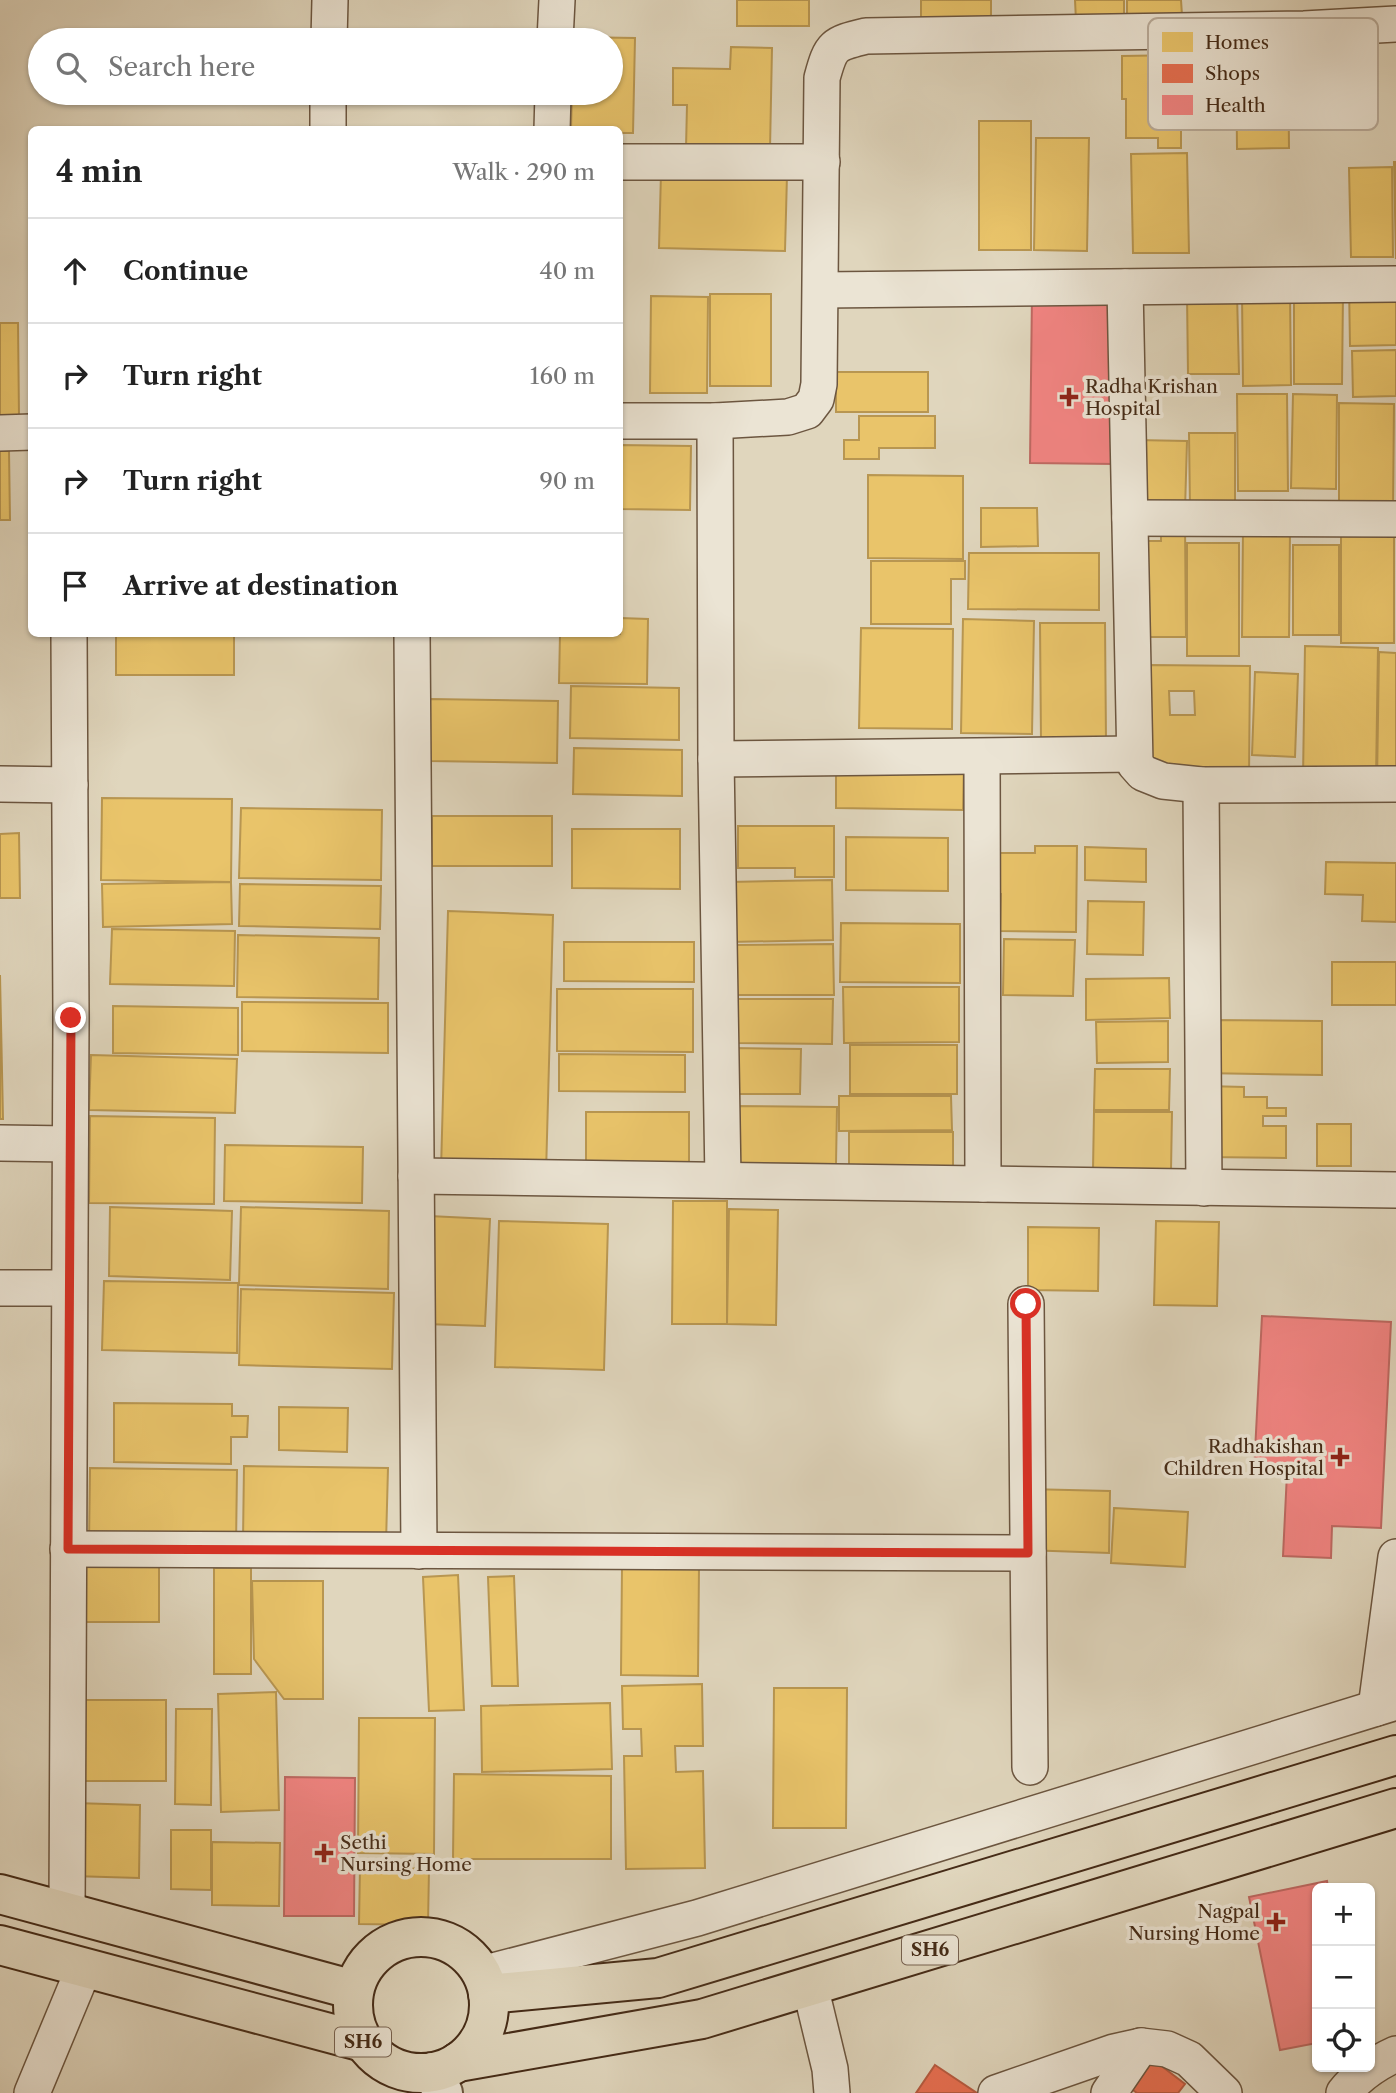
<!DOCTYPE html>
<meta charset="utf-8">
<style>
:root{--surface:#fff;--page:#f2f2f2;--text:#222;--muted:#767676;--line:#e0e0e0}
body{margin:0;font-family:"Libre Caslon Text",serif;background:var(--page);color:var(--text)}
.controls{position:absolute;right:21px;bottom:21px;display:grid;overflow:hidden;border-radius:10px;box-shadow:0 2px 5px #0004}
.controls button{width:63px;height:63px;display:grid;place-items:center;padding:0;border:0;border-bottom:2px solid var(--line);background:var(--surface);color:var(--text);font:35px sans-serif}
.stop{position:absolute;width:21px;height:21px;margin:-16px;border:5px solid #d93025;border-radius:50%;background:#fff}
.stop.end{background:#d93025;border-color:#fff;box-shadow:0 2px 7px #0008}
.list{margin:0;padding:0;list-style:none}
h2{display:flex;justify-content:space-between;align-items:center;height:91px;margin:0;padding:0 28px;font-size:30px}
h2 small{font-size:23px;font-weight:400;color:var(--muted)}
.list li{display:grid;grid-template-columns:46px 1fr auto;gap:21px;align-items:center;box-sizing:border-box;height:105px;padding:0 28px;border-top:2px solid var(--line)}
.list b{display:block;font-size:26px;white-space:nowrap}
.list em{font-size:23px;font-style:normal;color:var(--muted)}
.icon{flex:none;width:38px;height:38px;fill:none;stroke:currentColor;stroke-width:2;stroke-linecap:round;stroke-linejoin:round}
.map{position:relative;flex:none;width:1396px;height:2093px;overflow:hidden}
.search{position:absolute;background:var(--surface);box-shadow:0 2px 5px #0004;left:28px;top:28px;width:595px;height:77px;display:flex;align-items:center;gap:18px;box-sizing:border-box;padding:0 24px;border-radius:38px;color:var(--muted);font-size:26px}
.panel{position:absolute;background:var(--surface);box-shadow:0 2px 5px #0004;left:28px;top:126px;width:595px;height:511px;border-radius:10px}
.map>svg:first-child{display:block}
.homes{fill:#e9c46a;stroke:#b89651;stroke-width:2;fill-rule:evenodd}
.shops{fill:#e76f51;stroke:#b65b40;stroke-width:2}
.health{fill:#f28482;stroke:#be6962;stroke-width:2}
.lines{fill:none;stroke-linecap:round;stroke-linejoin:round}
.minor-casing{stroke:#6c5640;stroke-width:38}
.tertiary-casing{stroke:#6c5640;stroke-width:42}
.primary-casing{stroke:#452b17;stroke-width:42}
.minor{stroke:#ebe4d4;stroke-width:35}
.tertiary{stroke:#ebe4d4;stroke-width:38}
.primary{stroke:#e0d6bd;stroke-width:38}
.route{stroke:#d93025;stroke-width:9}
.poi-dot{fill:#8f2418;stroke:#ebe4d4;stroke-width:2.5}
.labels{text-anchor:middle;stroke-width:7;stroke-linejoin:round;paint-order:stroke}
.shield{fill:#ebe4d4;stroke:#776250;stroke-width:2}
.shield-label{font-size:18px;font-weight:bold;fill:#452b17}
.poi-label{font-size:19px;fill:#452b17;stroke:#ebe4d4;text-anchor:start}
.key{fill:#ebe4d4;stroke:#b9ac9b;stroke-width:2}
.key-label{font-size:19px;fill:#452b17}
</style>
<div class="map">
<svg width="1396" height="2093" viewBox="0 0 1396 2093">
<rect width="100%" height="100%" fill="#e0d6bd"/>
<filter id="stains"><feTurbulence type="fractalNoise" baseFrequency=".00286" numOctaves="4"/><feColorMatrix values="0 0 0 0 .2 0 0 0 0 .09 0 0 0 0 .02 0 0 0 .5 -.17"/></filter>
<radialGradient id="worn" r=".72"><stop offset=".6" stop-color="#630" stop-opacity="0"/><stop offset="1" stop-color="#630" stop-opacity=".3"/></radialGradient>
<!-- homes -->
<g class="homes">
<rect x="737" y="0" width="72" height="26"/>
<path d="M921,0H991V20L921,21Z"/>
<path d="M1075,0H1124V20L1076,21Z"/>
<path d="M1127,0H1181L1182,15L1127,16Z"/>
<path d="M573,37L635,38L633,133H620V130H571L572,93H611V40H573Z"/>
<path d="M1288,46L1289,148L1237,149L1236,47Z"/>
<path d="M731,47L772,48L770,149L686,148L687,105H673V68L730,69Z"/>
<path d="M1181,55V148H1158V138H1126V99H1122V56Z"/>
<rect x="979" y="121" width="52" height="129"/>
<path d="M1036,138H1089L1087,251L1034,250Z"/>
<path d="M1187,153L1189,253H1133L1131,154Z"/>
<path d="M1394,162H1396V259Z"/>
<path d="M1392,167L1393,257H1351L1349,168Z"/>
<path d="M661,173L787,175L785,251L659,248Z"/>
<path d="M1396,282V345L1350,346L1349,284Z"/>
<rect x="710" y="294" width="61" height="92"/>
<path d="M1237,294L1239,374H1188L1187,295Z"/>
<path d="M1242,294H1290L1291,385L1243,386Z"/>
<path d="M1294,294H1343L1342,384H1294Z"/>
<path d="M651,296L708,297L707,393H650Z"/>
<path d="M0,323H18L19,417L0,418Z"/>
<path d="M1396,350V396L1353,397L1352,351Z"/>
<rect x="836" y="372" width="92" height="40"/>
<path d="M1237,394H1287L1288,491H1238Z"/>
<path d="M1293,394L1337,395L1336,489L1291,488Z"/>
<path d="M1339,403L1394,404L1393,512H1339Z"/>
<path d="M859,416H935V448H879V459H844V440H859Z"/>
<path d="M1189,433H1235V507H1190Z"/>
<path d="M1136,440L1187,441L1185,510L1134,508Z"/>
<path d="M620,445L691,446L690,510L620,509Z"/>
<path d="M0,451H9L10,520H0Z"/>
<path d="M868,475L963,476V559L868,558Z"/>
<path d="M981,508H1037L1038,546L981,547Z"/>
<path d="M1161,525H1185L1186,637H1136V541H1161Z"/>
<rect x="1341" y="527" width="53" height="116"/>
<path d="M1243,529H1290L1289,637H1242Z"/>
<rect x="1187" y="543" width="52" height="113"/>
<rect x="1293" y="545" width="46" height="90"/>
<path d="M969,553H1099V610L968,609Z"/>
<path d="M871,561H965V579H951V624H871Z"/>
<path d="M620,618L648,619L647,684L559,683L560,634H620Z"/>
<path d="M963,619L1034,621L1032,734L961,733Z"/>
<path d="M1040,623H1105L1106,742H1041Z"/>
<path d="M861,628L953,629L952,729L859,728Z"/>
<rect x="116" y="634" width="118" height="41"/>
<path d="M1305,646L1378,648L1376,779L1303,778Z"/>
<path d="M1379,652L1396,653V783H1377Z"/>
<path d="M1149,665L1250,666L1249,777H1148ZM1169,691H1194L1195,715H1170Z"/>
<path d="M1255,672L1298,674L1295,757L1252,755Z"/>
<path d="M571,686L679,688V740L570,738Z"/>
<path d="M430,699L558,701L557,763L429,761Z"/>
<path d="M574,748L682,750V796L573,794Z"/>
<path d="M836,759L964,760L963,810L836,808Z"/>
<path d="M102,798L232,799L231,882L101,880Z"/>
<path d="M241,808L382,810L381,880L239,878Z"/>
<rect x="432" y="816" width="120" height="50"/>
<path d="M738,826H834V877H795V868H738Z"/>
<path d="M572,829H680V889L572,888Z"/>
<path d="M19,833L20,898H0V834Z"/>
<path d="M846,837L948,838V891L846,890Z"/>
<path d="M1035,846H1077L1076,932L1000,931L1001,894H993V853H1035Z"/>
<path d="M1085,847L1146,849V882L1085,880Z"/>
<path d="M1326,862L1396,863V922L1362,921L1363,895L1325,894Z"/>
<path d="M832,880L833,940L730,942L729,882Z"/>
<path d="M231,882L232,924L103,927L102,884Z"/>
<path d="M240,884L381,886L380,929L239,926Z"/>
<path d="M1088,901L1144,902L1143,955L1087,954Z"/>
<path d="M448,911L553,915L546,1174L441,1170Z"/>
<path d="M841,923L960,924V983L840,982Z"/>
<path d="M112,929L235,931L234,986L110,984Z"/>
<path d="M238,935L379,938L378,999L237,997Z"/>
<path d="M1004,939L1075,940L1073,996L1003,995Z"/>
<path d="M564,942H694V982L564,981Z"/>
<path d="M833,944L834,995H733L732,945Z"/>
<rect x="1332" y="962" width="64" height="43"/>
<path d="M0,975L3,1119H0Z"/>
<path d="M1169,978L1170,1018L1086,1020V979Z"/>
<path d="M843,987H959V1042L844,1043Z"/>
<path d="M557,989H693V1052L557,1051Z"/>
<path d="M734,999H833L832,1044L734,1043Z"/>
<path d="M242,1002L388,1003V1053L242,1051Z"/>
<path d="M113,1006L238,1008V1055L113,1053Z"/>
<path d="M1212,1020L1322,1021V1075L1202,1073Z"/>
<path d="M1168,1021V1062L1097,1063L1096,1022Z"/>
<rect x="850" y="1045" width="107" height="49"/>
<path d="M732,1048L801,1049L800,1094H732Z"/>
<path d="M559,1054L685,1055V1092L559,1091Z"/>
<path d="M91,1055L237,1059L235,1113L89,1110Z"/>
<path d="M1095,1069H1170L1169,1110H1094Z"/>
<path d="M1206,1086L1244,1087V1097H1267V1108H1286V1116H1263V1126H1286V1158L1205,1157Z"/>
<path d="M839,1096H951L952,1130L839,1131Z"/>
<path d="M731,1106L837,1107L836,1164L730,1163Z"/>
<path d="M586,1112H689V1172L586,1171Z"/>
<path d="M1094,1112H1172L1171,1171L1093,1170Z"/>
<path d="M90,1116L215,1118L214,1204L89,1203Z"/>
<rect x="1317" y="1124" width="34" height="42"/>
<path d="M849,1132H953V1178L849,1177Z"/>
<path d="M225,1145L363,1147L362,1203L224,1201Z"/>
<path d="M673,1201H727V1324H672Z"/>
<path d="M110,1207L232,1211L230,1280L109,1276Z"/>
<path d="M241,1207L389,1211L388,1289L239,1285Z"/>
<path d="M729,1209L778,1210L776,1325L727,1324Z"/>
<path d="M429,1216L490,1219L485,1326L425,1324Z"/>
<path d="M499,1221L608,1224L604,1370L495,1367Z"/>
<path d="M1156,1221L1219,1222L1217,1306L1154,1305Z"/>
<path d="M1028,1227L1099,1228L1098,1291L1028,1290Z"/>
<path d="M104,1281L238,1283L237,1353L102,1350Z"/>
<path d="M241,1289L394,1293L392,1369L239,1365Z"/>
<path d="M114,1403L232,1404V1416H248L247,1437H231V1464L114,1462Z"/>
<path d="M279,1407L348,1408L347,1452L279,1450Z"/>
<path d="M244,1466L388,1468L386,1543L243,1540Z"/>
<path d="M90,1468L237,1470L236,1546L89,1544Z"/>
<path d="M1027,1489L1110,1491L1109,1553L1025,1550Z"/>
<path d="M1114,1508L1188,1512L1185,1567L1111,1563Z"/>
<rect x="77" y="1562" width="82" height="60"/>
<path d="M622,1566L699,1567L698,1676L621,1675Z"/>
<rect x="214" y="1568" width="37" height="106"/>
<path d="M458,1575L464,1710L429,1711L423,1577Z"/>
<path d="M514,1576L518,1686H492L488,1577Z"/>
<path d="M252,1581H323V1699H284L254,1659Z"/>
<path d="M702,1684L703,1746H675L676,1772L703,1771L705,1868L626,1869L624,1756H642L641,1729H623L622,1686Z"/>
<path d="M774,1688H847L846,1828H773Z"/>
<path d="M276,1692L279,1810L221,1812L218,1694Z"/>
<rect x="75" y="1700" width="91" height="81"/>
<path d="M610,1703L612,1769L482,1772L481,1706Z"/>
<path d="M176,1709H212L211,1805L175,1804Z"/>
<path d="M359,1718H435L434,1854L358,1853Z"/>
<path d="M454,1774L611,1776V1859H453Z"/>
<path d="M74,1803L140,1805L139,1878L72,1876Z"/>
<path d="M171,1830H211V1890L171,1889Z"/>
<path d="M212,1842L280,1843L279,1906L212,1905Z"/>
<path d="M360,1867L429,1869L428,1925L359,1924Z"/>
</g>
<!-- shops -->
<g class="shops">
<path d="M1151,2058L1185,2084L1178,2093H1137L1129,2087Z"/>
<path d="M935,2065L977,2093H916Z"/>
</g>
<!-- health -->
<g class="health">
<path d="M1032,293L1117,294L1115,464L1030,463Z"/>
<path d="M1262,1316L1391,1322L1381,1528L1332,1526L1331,1558L1283,1556L1287,1473L1254,1471Z"/>
<path d="M285,1777L355,1778L354,1916H284Z"/>
<path d="M1327,1881L1328,1888H1317V2043L1280,2050L1249,1897Z"/>
</g>
<g class="lines">
<!-- minor casing -->
<g class="minor-casing">
<g id="minor">
<path d="M329,40L330,0"/>
<path d="M555,40L557,0"/>
<path d="M328,93V130"/>
<path d="M552,130L553,93"/>
<path d="M620,162H822"/>
<path d="M1125,287L1135,764L1143,773L1163,781L1201,785L1396,784"/>
<path d="M821,290L1396,284"/>
<path d="M620,421H715L788,417L807,411L816,399L819,384L822,78C831,45 833,44 866,36L1304,29L1396,24"/>
<path d="M715,421L716,759L723,1180"/>
<path d="M0,433L32,432"/>
<path d="M1130,518L1396,519"/>
<path d="M412,634L419,1551"/>
<path d="M982,757L983,1184"/>
<path d="M716,759L1134,754"/>
<path d="M0,784L70,785"/>
<path d="M1201,785L1204,1188"/>
<path d="M0,1143L70,1144"/>
<path d="M416,1176L1396,1190"/>
<path d="M0,1288H69"/>
<path d="M1026,1304L1030,1767"/>
<path d="M68,1549L1028,1553"/>
<path d="M1376,1708L1396,1557"/>
<path d="M67,1913L71,1018L69,634"/>
<path d="M482,1974L697,1918L1396,1702"/>
<path d="M810,1986L830,2069L832,2093"/>
<path d="M32,2093L84,1968"/>
<path d="M996,2093L1114,2052L1141,2046L1167,2049L1189,2059L1224,2093"/>
<path d="M1109,2093L1141,2046"/>
<path d="M1344,2093C1358,2075 1376,2063 1396,2054"/>
</g>
</g>
<!-- tertiary casing -->
<g class="tertiary-casing">
<path id="tertiary" d="M433,2072L443,2093"/>
</g>
<!-- primary casing -->
<g class="primary-casing">
<g id="primary">
<path d="M0,1894L354,1990"/>
<circle cx="421" cy="2005" r="68"/>
<path d="M0,1945L363,2042"/>
<path d="M488,1994L658,1978L1396,1755"/>
<path d="M458,2062L702,2019L1396,1808"/>
</g>
</g>
<!-- minor -->
<use href="#minor" class="minor"/>
<!-- tertiary -->
<use href="#tertiary" class="tertiary"/>
<!-- primary -->
<use href="#primary" class="primary"/>
</g>
<g class="lines">
<!-- route -->
<path class="route" d="M71,1018L68,1549L1028,1553L1026,1304"/>
</g>
<!-- markers -->
<g class="poi-dot">
<path d="M1065.5 386.5h7v7h7v7h-7v7h-7v-7h-7v-7h7z"/>
<path d="M1336.5 1446.5h7v7h7v7h-7v7h-7v-7h-7v-7h7z"/>
<path d="M320.5 1842.5h7v7h7v7h-7v7h-7v-7h-7v-7h7z"/>
<path d="M1272.5 1911.5h7v7h7v7h-7v7h-7v-7h-7v-7h7z"/>
</g>
<g class="labels">
<!-- shield labels -->
<g class="shield">
<rect x="902" y="1935.5" width="56" height="29" rx="5"/>
<rect x="335" y="2027.5" width="56" height="29" rx="5"/>
</g>
<g class="shield-label">
<text x="930" y="1956">SH6</text>
<text x="363" y="2048">SH6</text>
</g>
<!-- poi labels -->
<g class="poi-label">
<text x="1085" y="393">Radha Krishan<tspan x="1085" dy="22">Hospital</tspan></text>
<text x="1324" y="1453" text-anchor="end">Radhakishan<tspan x="1324" dy="22">Children Hospital</tspan></text>
<text x="340" y="1849">Sethi<tspan x="340" dy="22">Nursing Home</tspan></text>
<text x="1260" y="1918" text-anchor="end">Nagpal<tspan x="1260" dy="22">Nursing Home</tspan></text>
</g>
</g>
<!-- legend -->
<rect x="1148" y="18" width="230" height="112" rx="10" class="key"/>
<rect x="1162" y="32" width="31" height="20" fill="#e9c46a"/>
<rect x="1162" y="64" width="31" height="19" fill="#e76f51"/>
<rect x="1162" y="95" width="31" height="20" fill="#f28482"/>
<g class="key-label">
<text x="1205" y="49">Homes</text>
<text x="1205" y="80">Shops</text>
<text x="1205" y="112">Health</text>
</g>
<rect width="100%" height="100%" filter="url(#stains)"/>
<rect width="100%" height="100%" fill="url(#worn)"/>
</svg>
<div class="controls">
<button>+</button>
<button>−</button>
<button><svg class="icon" aria-label="locate" viewBox="0 0 24 24"><circle cx="12" cy="12" r="6"/><path d="M12 2v4M12 18v4M2 12h4M18 12h4"/></svg></button>
</div>
<div class="stop" style="left:1026px;top:1304px"></div>
<div class="stop end" style="left:71px;top:1018px"></div>
<div class="search"><svg class="icon" aria-label="search" viewBox="0 0 24 24"><circle cx="10" cy="10" r="6"/><path d="M15 15l6 6"/></svg>Search here</div>
<section class="panel">
<h2>4 min<small>Walk · 290 m</small></h2>
<ul class="list">
<li><svg class="icon" aria-label="ahead" viewBox="0 0 24 24"><path d="M12 20V5M6 11l6-6 6 6"/></svg><div><b>Continue</b></div><em>40 m</em></li>
<li><svg class="icon" aria-label="right" viewBox="0 0 24 24"><path d="M7 20v-9h11M14 6l5 5-5 5"/></svg><div><b>Turn right</b></div><em>160 m</em></li>
<li><svg class="icon" aria-label="right" viewBox="0 0 24 24"><path d="M7 20v-9h11M14 6l5 5-5 5"/></svg><div><b>Turn right</b></div><em>90 m</em></li>
<li><svg class="icon" aria-label="arrive" viewBox="0 0 24 24"><path d="M6 21V4h12l-3 4 3 4H6"/></svg><div><b>Arrive at destination</b></div></li>
</ul>
</section>
</div>
